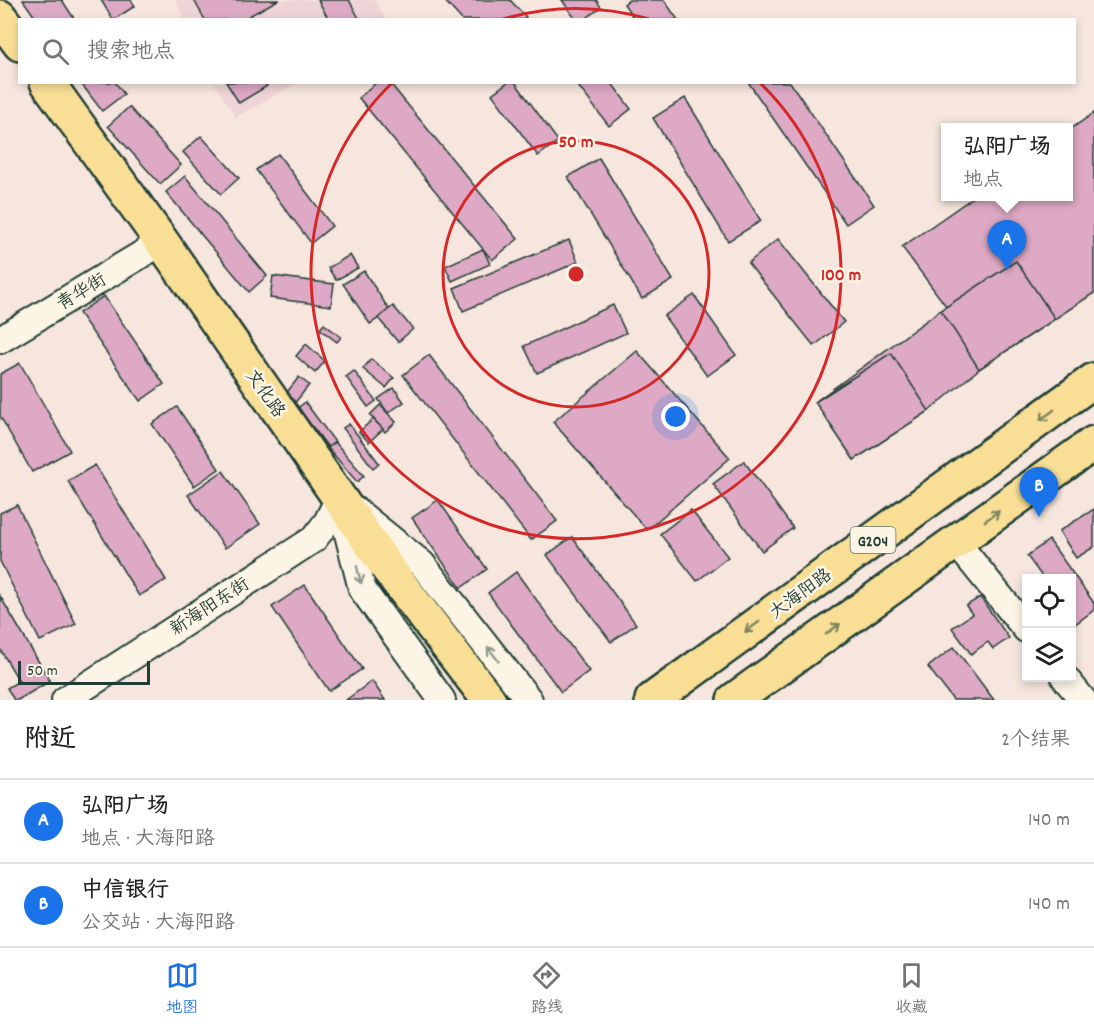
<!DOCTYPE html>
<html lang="zh">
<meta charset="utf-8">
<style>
:root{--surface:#fff;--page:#f6f6f6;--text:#202124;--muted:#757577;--line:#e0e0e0;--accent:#1a73e8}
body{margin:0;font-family:Dekko,"LXGW WenKai TC",sans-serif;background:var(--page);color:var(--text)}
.controls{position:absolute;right:18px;bottom:18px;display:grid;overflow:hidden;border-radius:0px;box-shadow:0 3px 9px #0003}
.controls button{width:54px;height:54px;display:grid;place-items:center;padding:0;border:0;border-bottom:2px solid var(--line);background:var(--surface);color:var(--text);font:30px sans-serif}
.scale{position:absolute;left:18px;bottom:15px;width:132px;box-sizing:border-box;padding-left:6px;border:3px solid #1f3d34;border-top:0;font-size:16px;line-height:21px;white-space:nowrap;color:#1f3d34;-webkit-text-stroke:4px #fcf5e5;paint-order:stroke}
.you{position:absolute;left:676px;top:417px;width:21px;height:21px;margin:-15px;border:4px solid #fff;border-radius:50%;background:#1a73e8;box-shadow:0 0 0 9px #1a73e833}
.badge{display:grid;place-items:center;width:39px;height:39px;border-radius:50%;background:var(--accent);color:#fff;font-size:20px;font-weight:700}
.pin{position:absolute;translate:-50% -50px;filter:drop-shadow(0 2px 3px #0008)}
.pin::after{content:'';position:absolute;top:32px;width:21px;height:18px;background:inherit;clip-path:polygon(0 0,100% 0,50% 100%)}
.popup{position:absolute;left:941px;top:123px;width:132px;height:78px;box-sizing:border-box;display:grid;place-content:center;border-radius:0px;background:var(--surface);filter:drop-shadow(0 2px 4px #0005);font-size:20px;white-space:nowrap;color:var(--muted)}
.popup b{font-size:22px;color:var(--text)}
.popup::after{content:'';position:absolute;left:50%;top:100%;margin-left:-12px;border:12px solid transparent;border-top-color:var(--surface)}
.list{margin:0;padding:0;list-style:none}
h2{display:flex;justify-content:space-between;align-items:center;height:78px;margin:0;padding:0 24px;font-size:26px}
h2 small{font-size:20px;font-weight:400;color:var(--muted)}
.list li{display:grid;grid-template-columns:39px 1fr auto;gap:18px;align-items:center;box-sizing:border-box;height:84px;padding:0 24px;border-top:2px solid var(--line)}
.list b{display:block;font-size:22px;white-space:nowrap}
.list p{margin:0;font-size:20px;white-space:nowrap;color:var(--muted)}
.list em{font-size:20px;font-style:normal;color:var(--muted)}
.icon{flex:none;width:33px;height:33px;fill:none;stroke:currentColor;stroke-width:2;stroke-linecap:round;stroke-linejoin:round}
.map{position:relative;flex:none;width:1094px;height:700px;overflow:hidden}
.search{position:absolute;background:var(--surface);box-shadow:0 3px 9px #0003;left:18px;right:18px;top:18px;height:66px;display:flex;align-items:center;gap:15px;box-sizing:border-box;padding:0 21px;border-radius:0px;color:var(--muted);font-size:22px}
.sheet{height:246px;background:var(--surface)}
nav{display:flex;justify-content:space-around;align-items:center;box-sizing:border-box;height:84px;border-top:2px solid var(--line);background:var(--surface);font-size:16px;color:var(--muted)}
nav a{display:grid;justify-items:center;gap:3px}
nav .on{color:var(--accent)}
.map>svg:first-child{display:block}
.built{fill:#eed4d6}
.building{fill:#dda9c4;stroke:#1f3d34;stroke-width:1.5}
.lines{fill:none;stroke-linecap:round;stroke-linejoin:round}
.minor-casing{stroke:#1f3d34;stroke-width:30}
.major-casing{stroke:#1f3d34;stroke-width:38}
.highway-casing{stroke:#1f3d34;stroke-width:38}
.minor{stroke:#fcf5e5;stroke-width:26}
.major{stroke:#f9df96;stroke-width:33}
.highway{stroke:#f9df96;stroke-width:33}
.oneway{stroke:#818660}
.oneway2{stroke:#8e998c}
.ring{fill:none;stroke:#d62828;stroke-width:3}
.labels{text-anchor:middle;stroke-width:5;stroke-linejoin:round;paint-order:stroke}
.shield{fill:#fcf5e5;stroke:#617469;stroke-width:1.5}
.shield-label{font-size:16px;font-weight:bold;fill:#1f3d34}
.street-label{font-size:18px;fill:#1f3d34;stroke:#fcf5e5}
.centre{fill:#d62828;stroke:#fcf5e5;stroke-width:3}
.ring-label{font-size:18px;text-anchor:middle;font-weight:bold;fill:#d62828;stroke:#fcf5e5;stroke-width:5;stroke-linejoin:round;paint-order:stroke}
</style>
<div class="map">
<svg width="1094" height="700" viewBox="0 0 1094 700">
<rect width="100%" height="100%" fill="#f6e6de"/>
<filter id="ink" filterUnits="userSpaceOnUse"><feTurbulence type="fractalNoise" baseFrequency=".0167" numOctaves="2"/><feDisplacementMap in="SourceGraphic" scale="12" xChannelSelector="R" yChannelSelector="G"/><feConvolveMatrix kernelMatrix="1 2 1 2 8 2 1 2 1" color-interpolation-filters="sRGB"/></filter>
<g filter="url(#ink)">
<!-- built -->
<g class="built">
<path d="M175,0H375L385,19H185Z"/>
<path d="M214,83H297L236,117Z"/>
</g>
<!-- building -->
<g class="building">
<path d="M23,0H62L75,20H37Z"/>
<path d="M101,0H131L135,6L113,20Z"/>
<path d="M194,0H278L242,20H205Z"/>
<path d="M318,0H349L360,20H329Z"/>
<path d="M446,0H510L526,17L523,20H462L445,1Z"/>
<path d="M562,0H596L601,7L584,20H576Z"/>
<path d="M629,0H664L678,20H635L624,4Z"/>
<path d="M80,82H115L124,94L102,111Z"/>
<path d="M226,82H264L267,86L239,103Z"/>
<path d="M377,82H389L518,239L492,260L359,98Z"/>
<path d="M508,82H515L558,141L538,156L492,94Z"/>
<path d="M575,82H611L631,109L609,126Z"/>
<path d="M748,82H790L874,205L846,224Z"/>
<path d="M685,98L761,221L728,241L653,118Z"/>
<path d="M129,107L181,165L160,184L108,126Z"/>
<path d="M1094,113V293L979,369L929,411L854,460L815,402L946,306L902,247L975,196H1068V131Z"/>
<path d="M201,136L239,178L221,194L183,152Z"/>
<path d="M278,154L332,226L311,243L256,170Z"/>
<path d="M599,158L673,280L642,299L568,177Z"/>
<path d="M185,176L267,276L249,292L166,192Z"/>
<path d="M778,239L844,322L814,346L748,263Z"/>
<path d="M569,240L578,262L463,311L454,288Z"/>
<path d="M483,249L490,264L452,281L445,266Z"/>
<path d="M350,255L358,268L336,280L328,268Z"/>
<path d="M1016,261L1055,319L979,369L941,310Z"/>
<path d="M364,271L390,311L370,324L343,284Z"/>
<path d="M273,276L334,284L331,306L270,298Z"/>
<path d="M694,295L736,355L707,376L664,316Z"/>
<path d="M104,296L164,384L140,401L79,313Z"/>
<path d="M613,305L626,333L537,373L524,346Z"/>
<path d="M393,306L413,329L398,342L378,318Z"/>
<path d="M324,324L341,337L337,342L320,329Z"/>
<path d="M306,344L325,361L315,373L296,356Z"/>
<path d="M637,351L730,458L647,530L553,422Z"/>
<path d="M891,353L929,411L854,460L815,402Z"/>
<path d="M429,355L557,521L531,540L403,375Z"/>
<path d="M371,359L394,378L386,388L363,369Z"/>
<path d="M20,363L70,451L32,472L0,416V374Z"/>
<path d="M354,371L376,401L368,407L346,377Z"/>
<path d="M299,377L309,385L294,404L284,396Z"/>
<path d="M394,388L404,402L388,413L378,399Z"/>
<path d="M305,402L335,442L328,447L298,408Z"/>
<path d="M380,405L396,422L385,432L370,415Z"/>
<path d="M177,407L219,469L194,486L152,424Z"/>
<path d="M373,419L383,429L369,442L359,432Z"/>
<path d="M349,424L379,463L373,468L343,428Z"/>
<path d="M335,442L364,476L357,482L328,448Z"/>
<path d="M744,461L793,528L762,551L713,484Z"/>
<path d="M95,465L166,580L139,596L68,481Z"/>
<path d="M223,471L260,524L225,548L188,495Z"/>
<path d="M438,500L487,569L461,588L412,518Z"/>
<path d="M17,505L76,624L40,641L0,561V513Z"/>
<path d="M1094,509V547L1076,558L1059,531Z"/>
<path d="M691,510L728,557L697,581L660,534Z"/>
<path d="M572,537L636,624L611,642L547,555Z"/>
<path d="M1049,540L1094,603V610L1075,624L1072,618V578H1043L1027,556Z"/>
<path d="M516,572L589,671L561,692L488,593Z"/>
<path d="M305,585L362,669L329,691L272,607Z"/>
<path d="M0,596L50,681L18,700H14L7,688L19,681L0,649Z"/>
<path d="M980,597L1009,638L993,649L988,642L971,654L952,628L972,614L966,606Z"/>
<path d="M954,647L994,700H953L928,667Z"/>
<path d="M372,681L385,700H346Z"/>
</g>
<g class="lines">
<!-- minor casing -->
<g class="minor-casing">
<g id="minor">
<path d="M0,340L162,242"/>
<path d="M342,510L362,589L442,700"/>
<path d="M356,511L422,564L529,700"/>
<path d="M956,542L1026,629"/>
<path d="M1065,678L1083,700"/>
<path d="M65,700L314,539L327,522L339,498"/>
</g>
</g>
<!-- major casing -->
<g class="major-casing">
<g id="major">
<path d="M0,17L20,44"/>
<path d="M47,82L162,242L389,570L489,700"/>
</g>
</g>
<!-- highway casing -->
<g class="highway-casing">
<g id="highway">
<path d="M652,700L1094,380"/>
<path d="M734,700L1094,443"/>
</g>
</g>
<!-- minor -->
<use href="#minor" class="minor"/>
<!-- major -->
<use href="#major" class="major"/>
<!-- highway -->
<use href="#highway" class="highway"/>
</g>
<!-- one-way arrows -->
<defs><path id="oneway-shaft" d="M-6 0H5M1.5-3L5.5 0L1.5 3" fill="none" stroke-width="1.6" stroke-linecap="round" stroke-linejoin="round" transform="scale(1.5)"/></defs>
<g class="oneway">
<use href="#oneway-shaft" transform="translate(1047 415) rotate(144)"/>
<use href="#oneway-shaft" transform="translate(992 516) rotate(-36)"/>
<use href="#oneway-shaft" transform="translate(752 627) rotate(144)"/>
<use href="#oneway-shaft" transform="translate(833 629) rotate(-36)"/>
</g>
<g class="oneway2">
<use href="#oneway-shaft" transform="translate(359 575) rotate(76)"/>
<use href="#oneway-shaft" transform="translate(493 654) rotate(-128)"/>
</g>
</g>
<!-- distance rings -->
<g class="ring">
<circle cx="576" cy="274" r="133"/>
<path d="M503 19A265 265 0 0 1 649 19M760 83A265 265 0 1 1 392 83"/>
</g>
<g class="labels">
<!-- shield labels -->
<rect class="shield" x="850.5" y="527" width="45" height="26" rx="4.5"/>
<g class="shield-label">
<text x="873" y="546">G204</text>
</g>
<!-- street labels -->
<g class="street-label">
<text transform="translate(81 291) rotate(-31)" y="6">青华街</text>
<text transform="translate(266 393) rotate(55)" y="6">文化路</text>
<text transform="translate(800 593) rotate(-36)" y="6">大海阳路</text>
<text transform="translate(209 606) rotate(-33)" y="6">新海阳东街</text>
</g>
</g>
<circle cx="576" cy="274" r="9" class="centre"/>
<g class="ring-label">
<text x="576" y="147">50 m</text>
<text x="841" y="280">100 m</text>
</g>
</svg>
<div class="controls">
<button><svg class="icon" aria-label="locate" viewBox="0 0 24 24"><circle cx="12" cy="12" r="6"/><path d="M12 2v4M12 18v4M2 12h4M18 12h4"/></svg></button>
<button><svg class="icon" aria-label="layers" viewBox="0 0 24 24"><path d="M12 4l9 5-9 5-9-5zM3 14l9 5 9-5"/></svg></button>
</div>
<div class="scale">50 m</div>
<div class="you"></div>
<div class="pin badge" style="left:1007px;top:270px">A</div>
<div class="popup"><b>弘阳广场</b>地点</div>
<div class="pin badge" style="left:1039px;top:517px">B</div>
<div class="search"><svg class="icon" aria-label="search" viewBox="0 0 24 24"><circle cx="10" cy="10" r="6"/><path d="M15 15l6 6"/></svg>搜索地点</div>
</div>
<section class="sheet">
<h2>附近<small>2个结果</small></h2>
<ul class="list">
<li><span class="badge">A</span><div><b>弘阳广场</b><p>地点 · 大海阳路</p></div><em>140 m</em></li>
<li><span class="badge">B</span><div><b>中信银行</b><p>公交站 · 大海阳路</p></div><em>140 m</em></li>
</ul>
</section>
<nav>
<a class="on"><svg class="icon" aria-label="map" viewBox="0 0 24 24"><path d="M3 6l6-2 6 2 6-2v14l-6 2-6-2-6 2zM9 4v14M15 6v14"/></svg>地图</a>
<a><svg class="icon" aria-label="directions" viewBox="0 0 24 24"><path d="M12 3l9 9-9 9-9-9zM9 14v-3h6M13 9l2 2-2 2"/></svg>路线</a>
<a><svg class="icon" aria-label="saved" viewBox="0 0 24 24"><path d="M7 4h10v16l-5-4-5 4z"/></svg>收藏</a>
</nav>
